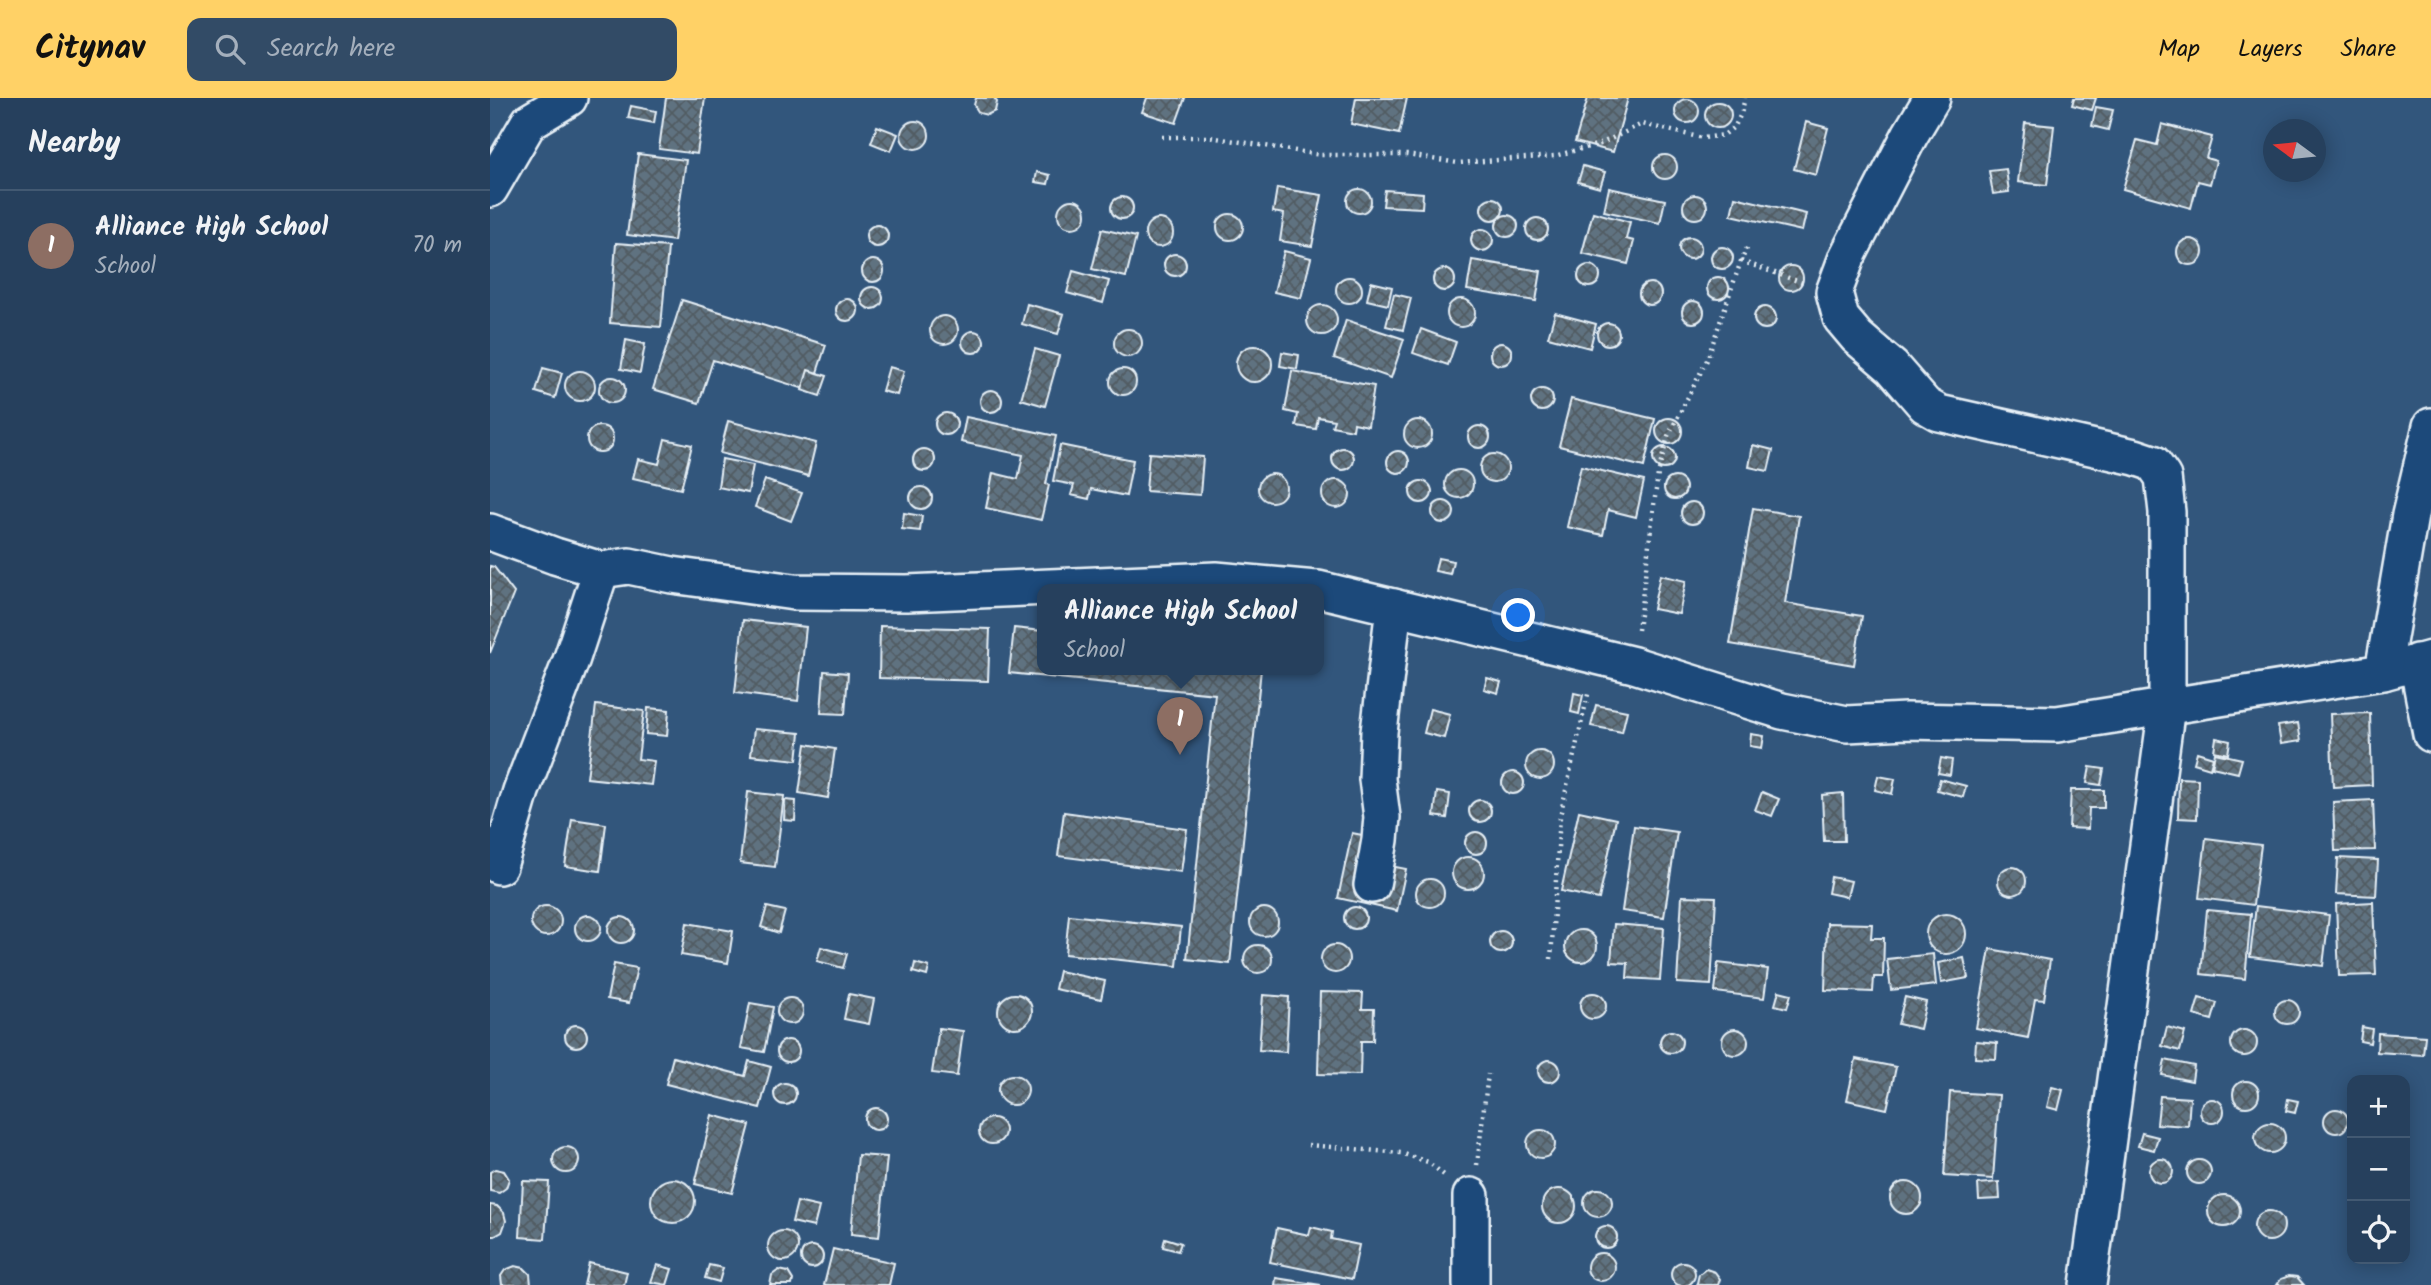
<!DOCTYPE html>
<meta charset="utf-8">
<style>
:root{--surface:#26405d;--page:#324b66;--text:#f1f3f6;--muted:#a4afbc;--line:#425972;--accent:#ffd166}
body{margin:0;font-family:Kalam,sans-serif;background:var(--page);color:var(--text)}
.controls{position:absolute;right:21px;bottom:21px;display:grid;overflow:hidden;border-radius:14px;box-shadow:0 4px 18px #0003}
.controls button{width:63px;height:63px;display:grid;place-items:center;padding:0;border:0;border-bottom:2px solid var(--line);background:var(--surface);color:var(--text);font:35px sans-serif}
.compass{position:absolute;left:1773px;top:21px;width:63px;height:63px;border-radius:50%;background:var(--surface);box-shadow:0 4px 18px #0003;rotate:285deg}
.you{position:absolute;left:1029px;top:518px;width:24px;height:24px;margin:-18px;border:5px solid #fff;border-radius:50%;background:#1a73e8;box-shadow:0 0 0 10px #1a73e833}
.badge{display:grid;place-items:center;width:46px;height:46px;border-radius:50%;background:var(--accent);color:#fff;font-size:23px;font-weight:700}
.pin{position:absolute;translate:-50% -58px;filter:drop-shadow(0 2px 4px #0008)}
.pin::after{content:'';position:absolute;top:37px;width:24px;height:21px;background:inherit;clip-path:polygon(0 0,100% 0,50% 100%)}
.popup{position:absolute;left:547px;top:486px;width:287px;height:91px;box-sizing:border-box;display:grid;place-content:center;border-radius:14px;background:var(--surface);filter:drop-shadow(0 2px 5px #0005);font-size:23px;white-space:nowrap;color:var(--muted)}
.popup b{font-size:26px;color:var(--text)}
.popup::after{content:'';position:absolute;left:50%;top:100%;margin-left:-14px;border:14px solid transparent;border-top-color:var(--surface)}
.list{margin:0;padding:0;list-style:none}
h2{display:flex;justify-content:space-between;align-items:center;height:91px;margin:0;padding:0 28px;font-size:30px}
h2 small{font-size:23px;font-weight:400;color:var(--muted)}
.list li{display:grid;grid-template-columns:46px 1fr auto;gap:21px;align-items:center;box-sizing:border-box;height:112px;padding:0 28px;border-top:2px solid var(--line)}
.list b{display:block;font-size:26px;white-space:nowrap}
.list p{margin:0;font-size:23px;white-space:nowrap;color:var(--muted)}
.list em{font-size:23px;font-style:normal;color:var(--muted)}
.icon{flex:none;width:38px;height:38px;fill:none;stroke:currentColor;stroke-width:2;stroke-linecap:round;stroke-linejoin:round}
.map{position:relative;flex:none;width:1941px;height:1187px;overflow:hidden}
header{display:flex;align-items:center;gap:42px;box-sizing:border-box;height:98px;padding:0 35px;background:var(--accent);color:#111}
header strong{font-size:33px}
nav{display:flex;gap:38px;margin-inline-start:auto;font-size:24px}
.search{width:490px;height:63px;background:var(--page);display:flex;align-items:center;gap:18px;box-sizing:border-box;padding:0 24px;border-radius:14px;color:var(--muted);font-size:26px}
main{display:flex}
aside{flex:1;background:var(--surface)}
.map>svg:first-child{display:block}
.building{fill:url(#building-cross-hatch);stroke:#e8f1f8;stroke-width:2}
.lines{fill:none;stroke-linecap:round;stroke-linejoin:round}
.minor-casing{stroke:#e8f1f8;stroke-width:40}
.path{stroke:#e8f1f8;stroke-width:4.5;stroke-dasharray:2 5;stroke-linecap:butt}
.minor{stroke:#1f4a7a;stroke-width:35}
</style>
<header>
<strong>Citynav</strong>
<div class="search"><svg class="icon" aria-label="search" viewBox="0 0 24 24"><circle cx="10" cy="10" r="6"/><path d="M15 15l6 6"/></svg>Search here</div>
<nav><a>Map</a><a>Layers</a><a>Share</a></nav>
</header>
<main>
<aside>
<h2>Nearby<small></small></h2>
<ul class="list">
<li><span class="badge" style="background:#8d6e63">1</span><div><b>Alliance High School</b><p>School</p></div><em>70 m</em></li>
</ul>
</aside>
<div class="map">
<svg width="1941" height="1187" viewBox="0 0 1941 1187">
<defs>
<pattern id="building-cross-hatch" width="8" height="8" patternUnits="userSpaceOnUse" patternTransform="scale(1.75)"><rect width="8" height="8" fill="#5e7280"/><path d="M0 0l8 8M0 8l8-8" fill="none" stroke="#515b62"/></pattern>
</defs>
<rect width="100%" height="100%" fill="#32567c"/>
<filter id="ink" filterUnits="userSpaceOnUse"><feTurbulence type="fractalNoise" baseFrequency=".0143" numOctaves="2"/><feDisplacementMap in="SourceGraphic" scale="14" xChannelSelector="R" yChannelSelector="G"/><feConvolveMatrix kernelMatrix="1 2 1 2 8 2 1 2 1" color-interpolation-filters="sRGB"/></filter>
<g filter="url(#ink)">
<!-- building -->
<g class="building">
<path d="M176,0H215L207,56L169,51Z"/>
<path d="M486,0H504L507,4L505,13L497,17L489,15L484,7Z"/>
<path d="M657,0H695L686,25L652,14Z"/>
<path d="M866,0H917L909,36L861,26Z"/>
<path d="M1098,0H1138L1123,54L1085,44Z"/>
<path d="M1584,0H1606L1602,12L1582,7Z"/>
<circle cx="1197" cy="13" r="12"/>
<circle cx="1228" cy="17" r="13"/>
<path d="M141,8L166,13L164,25L138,20Z"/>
<path d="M1606,9L1623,12L1618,32L1602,28Z"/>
<circle cx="425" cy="37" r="14"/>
<path d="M1316,24L1338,30L1326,77L1304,71Z"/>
<path d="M1535,25L1564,28L1557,87L1528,84Z"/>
<path d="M1672,26L1722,39L1716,60L1726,63L1720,86L1708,83L1701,110L1633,91L1647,42L1667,47Z"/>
<path d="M387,28L408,36L401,53L381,45Z"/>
<path d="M148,56L196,62L184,143L137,137Z"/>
<circle cx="1175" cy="69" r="12"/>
<path d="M1093,68L1115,74L1110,90L1088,84Z"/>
<path d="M1516,71L1519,94L1503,96L1499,73Z"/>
<path d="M547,74L560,77L558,86L545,84Z"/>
<path d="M787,90L832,97L822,148L790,143L794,116L783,114Z"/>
<path d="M1119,90L1175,102L1170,125L1114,113Z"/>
<circle cx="869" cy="103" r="12"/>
<path d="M895,92L933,95L932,110L893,108Z"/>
<circle cx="1205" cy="109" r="12"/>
<path d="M1245,99L1316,116L1312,133L1241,117Z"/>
<circle cx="632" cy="110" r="11"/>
<circle cx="1002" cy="111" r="11"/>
<circle cx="582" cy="116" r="14"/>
<path d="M1103,114L1140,124L1136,141L1144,143L1138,166L1092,155Z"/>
<circle cx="740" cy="129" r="13"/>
<circle cx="1017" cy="128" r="11"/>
<circle cx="1047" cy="131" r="11"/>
<circle cx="669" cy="135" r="14"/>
<circle cx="387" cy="138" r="11"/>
<path d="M612,131L646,139L636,179L602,171Z"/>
<circle cx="992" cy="142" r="11"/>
<circle cx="1200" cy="150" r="11"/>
<circle cx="1700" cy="154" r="13"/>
<path d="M126,145L178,149L171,229L120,225Z"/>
<circle cx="1232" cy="160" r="11"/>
<path d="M794,153L821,160L811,200L784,194Z"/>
<circle cx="685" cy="167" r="11"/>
<circle cx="383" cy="173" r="11"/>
<path d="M982,162L1051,173L1046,203L977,192Z"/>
<circle cx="1099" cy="178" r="11"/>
<circle cx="1301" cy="180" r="12"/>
<circle cx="954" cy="182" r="11"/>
<path d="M583,173L619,183L613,205L577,195Z"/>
<circle cx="1228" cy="190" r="11"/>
<circle cx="859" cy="192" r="13"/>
<path d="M881,184L902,189L898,207L877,202Z"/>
<circle cx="1160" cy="196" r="11"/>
<circle cx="382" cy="200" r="11"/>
<path d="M904,196L921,200L913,232L896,228Z"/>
<circle cx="357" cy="212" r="11"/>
<circle cx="971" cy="215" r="14"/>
<path d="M192,202L336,247L321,293L223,262L209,305L163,291Z"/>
<circle cx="1203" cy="214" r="11"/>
<path d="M537,206L574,216L568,236L532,226Z"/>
<circle cx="832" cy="222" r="15"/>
<circle cx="1275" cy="220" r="11"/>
<path d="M1065,215L1106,226L1100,250L1058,239Z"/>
<circle cx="454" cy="232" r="14"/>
<path d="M856,222L914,241L901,280L844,260Z"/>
<circle cx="1118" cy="236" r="11"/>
<path d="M931,231L966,244L958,267L923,255Z"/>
<circle cx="638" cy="245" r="14"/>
<circle cx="483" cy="244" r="11"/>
<path d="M136,242L155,246L150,275L131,271Z"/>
<circle cx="1011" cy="256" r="11"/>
<circle cx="764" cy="266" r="18"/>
<path d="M545,251L569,258L555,308L531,301Z"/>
<path d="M792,254L809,257L807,271L790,268Z"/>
<path d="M399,269L414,273L407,297L392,293Z"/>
<path d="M53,270L72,275L65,300L46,294Z"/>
<circle cx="633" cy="284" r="13"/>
<path d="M318,272L337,278L330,298L312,292Z"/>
<circle cx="90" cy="288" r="15"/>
<path d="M802,273L884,288L878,328L864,325L863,332L842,328L844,322L828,319L826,331L806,328L808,316L795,313Z"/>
<circle cx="122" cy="292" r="13"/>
<circle cx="1052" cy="302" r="11"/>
<circle cx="501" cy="303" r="11"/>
<path d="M1081,301L1165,321L1154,369L1069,348Z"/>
<circle cx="456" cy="326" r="11"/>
<path d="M476,319L566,338L556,386L559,387L551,422L496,410L503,375L528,381L533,357L471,344Z"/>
<circle cx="1179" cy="333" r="13"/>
<circle cx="928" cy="336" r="14"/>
<path d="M238,323L326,345L318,378L230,355Z"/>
<circle cx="989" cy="339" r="11"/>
<circle cx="110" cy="341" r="13"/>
<path d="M175,341L202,347L191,391L143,380L148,361L169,366Z"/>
<path d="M570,347L643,362L636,398L601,391L599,401L581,397L584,387L563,383Z"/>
<path d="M1263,347L1283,352L1278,373L1259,369Z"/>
<circle cx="1174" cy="360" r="11"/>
<circle cx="853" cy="361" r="11"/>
<circle cx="434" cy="362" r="11"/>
<circle cx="908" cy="364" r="11"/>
<path d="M659,355L713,359L710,397L656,393Z"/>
<circle cx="1004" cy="370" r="14"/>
<path d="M232,361L263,367L258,395L228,389Z"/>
<path d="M1091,368L1154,383L1146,419L1118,412L1113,437L1077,429Z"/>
<circle cx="969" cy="386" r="14"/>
<circle cx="782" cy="390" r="14"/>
<circle cx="1185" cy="390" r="11"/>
<circle cx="846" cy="396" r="14"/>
<path d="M275,382L312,395L301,423L265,409Z"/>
<circle cx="931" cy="394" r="11"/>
<circle cx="431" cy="400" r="11"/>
<circle cx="953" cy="414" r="11"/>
<circle cx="1202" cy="415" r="11"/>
<path d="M1263,410L1309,418L1295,505L1372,518L1364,567L1240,546Z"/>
<path d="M414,415L432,418L430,433L412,431Z"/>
<path d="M948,460L963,463L960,476L945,473Z"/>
<path d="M0,468L4,469L24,495L0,555Z"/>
<path d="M1170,477L1196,483L1189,516L1163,511Z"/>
<path d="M253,522L316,529L308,603L245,595Z"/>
<path d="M390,528L500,531L498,583L389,580Z"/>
<path d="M524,530L552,533V571H771L740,866L697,861L725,596L519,575Z"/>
<path d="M334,573L358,575L355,616L331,615Z"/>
<path d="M997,580L1011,584L1008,595L994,591Z"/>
<path d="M1084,595L1093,597L1089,616L1081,614Z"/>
<path d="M106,607L154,613L148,661L164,663L161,687L97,680Z"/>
<path d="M1106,607L1137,613L1132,634L1101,628Z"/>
<path d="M158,610L179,612L177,638L156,636Z"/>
<path d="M940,611L960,616L954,640L934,635Z"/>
<path d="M1880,615L1882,687L1843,689L1840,616Z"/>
<path d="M1808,625L1811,643L1791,646L1788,628Z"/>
<path d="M264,631L310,635L307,662L261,657Z"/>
<path d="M1261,636L1274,638L1272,650L1260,648Z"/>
<path d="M1726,640L1740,643L1738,656L1724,653Z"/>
<path d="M316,646L345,651L338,700L309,695Z"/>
<circle cx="1050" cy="667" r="14"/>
<path d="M1707,654L1723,659L1720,670L1704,665Z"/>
<path d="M1725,655L1752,661L1748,675L1722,669Z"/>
<path d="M1451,660L1462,662L1460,677L1448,675Z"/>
<path d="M1600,669L1614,671L1611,687L1597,685Z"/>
<circle cx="1023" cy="685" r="11"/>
<path d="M1388,678L1405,681L1402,696L1385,692Z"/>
<path d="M1689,680L1708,681L1707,721L1688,720Z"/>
<path d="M1450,681L1476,688L1473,699L1447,692Z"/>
<path d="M1581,692H1614V710H1599L1598,731L1579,730Z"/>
<path d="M258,694L294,698L285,769L250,765Z"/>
<path d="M947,694L960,696L957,720L944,718Z"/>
<path d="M1272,694L1289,701L1282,718L1265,712Z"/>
<path d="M1353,695L1354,743H1334L1332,697Z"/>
<circle cx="990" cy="713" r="11"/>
<path d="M295,702L306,703L305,723L294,722Z"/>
<path d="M1883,702L1885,752L1845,753L1843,704Z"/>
<path d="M1089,713L1126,721L1109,801L1071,793Z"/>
<path d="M574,714L697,731L691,774L568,758Z"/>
<path d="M82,721L116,726L110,773L75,768Z"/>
<path d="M1144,728L1187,734L1174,819L1132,813Z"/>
<circle cx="986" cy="745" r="11"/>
<path d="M862,735L888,740L895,767L916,771L907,813L848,800Z"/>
<path d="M1716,740L1771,747L1763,807L1709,800Z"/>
<circle cx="978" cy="775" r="16"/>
<path d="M1848,760L1888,762L1886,798L1846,796Z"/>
<circle cx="1522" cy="783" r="14"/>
<path d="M1341,779L1361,783L1357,799L1338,795Z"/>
<circle cx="940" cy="795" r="14"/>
<path d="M1192,798L1226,799L1221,887L1187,885Z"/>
<path d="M1883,804L1886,877L1849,878L1846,806Z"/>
<circle cx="56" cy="823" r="15"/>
<path d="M1766,808L1839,817L1833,868L1760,859Z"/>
<circle cx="865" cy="820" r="11"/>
<path d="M277,809L295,813L289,835L271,829Z"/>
<circle cx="774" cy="824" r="14"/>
<path d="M1717,812L1761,816L1755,881L1711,876Z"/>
<circle cx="1456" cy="836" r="20"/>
<circle cx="98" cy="830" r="13"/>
<path d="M579,817L691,829L687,868L575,856Z"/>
<circle cx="131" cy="832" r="13"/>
<path d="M197,825L243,833L238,865L191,857Z"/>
<path d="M1337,825L1382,826L1381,840H1394L1393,879H1384L1383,894L1335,892Z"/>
<path d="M1124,826L1174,830L1170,882L1137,880L1138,865L1121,864Z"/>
<circle cx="1091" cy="848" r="16"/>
<circle cx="1011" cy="844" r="11"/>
<circle cx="845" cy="861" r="14"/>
<circle cx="768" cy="861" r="14"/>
<path d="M331,849L357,856L353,870L327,863Z"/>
<path d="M1500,851L1560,862L1554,902L1545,901L1538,940L1486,930Z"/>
<path d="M1443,856L1446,887L1401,892L1397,861Z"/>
<path d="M1474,860L1478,880L1451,885L1448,865Z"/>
<path d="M425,865L439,869L437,878L423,874Z"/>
<path d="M1228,865L1278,871L1274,900L1225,894Z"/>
<path d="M124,866L147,870L139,905L117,901Z"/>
<path d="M569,873L615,883L611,901L565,891Z"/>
<path d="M1289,893L1301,896L1297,910L1285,907Z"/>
<path d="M830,894L873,895L872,911H884L883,943H871L870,977L828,976Z"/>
<circle cx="1103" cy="908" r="13"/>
<circle cx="525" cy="913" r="17"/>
<path d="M359,896L384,901L379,926L354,921Z"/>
<path d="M773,897L799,899L796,954L769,952Z"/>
<path d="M1415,899L1436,904L1430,931L1408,926Z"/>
<path d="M1709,900L1727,905L1722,922L1704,917Z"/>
<circle cx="300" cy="913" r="13"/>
<circle cx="1797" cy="914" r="12"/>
<path d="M260,905L283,909L274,954L251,950Z"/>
<circle cx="86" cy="938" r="11"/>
<path d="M1677,929L1695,934L1690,953L1672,948Z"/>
<path d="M1872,929L1882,931L1880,945L1870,943Z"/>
<path d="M449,930L473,933L467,978L442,975Z"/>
<circle cx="1245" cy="944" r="13"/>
<circle cx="1754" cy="945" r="13"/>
<circle cx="1181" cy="944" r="11"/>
<path d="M1888,935L1935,938L1933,957L1887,954Z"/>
<circle cx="298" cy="953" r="11"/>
<path d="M1486,943L1507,945L1506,961L1485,960Z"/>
<path d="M183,959L255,978L259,963L281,969L270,1010L176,986Z"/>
<path d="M1366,961L1406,969L1397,1011L1357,1002Z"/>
<circle cx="1059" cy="973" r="11"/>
<path d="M1675,962L1704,968L1702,983L1672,977Z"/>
<circle cx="523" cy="992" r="15"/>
<circle cx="1756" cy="996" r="13"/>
<circle cx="295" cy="996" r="11"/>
<path d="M1562,989L1573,992L1568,1012L1557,1009Z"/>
<path d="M1460,994L1509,997L1503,1081L1454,1078Z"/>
<path d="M1670,998L1700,1000L1698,1028L1667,1026Z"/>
<path d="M1798,1001L1808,1003L1805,1015L1796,1013Z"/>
<circle cx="1722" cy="1013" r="12"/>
<circle cx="386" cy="1021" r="11"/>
<circle cx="1846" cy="1023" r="12"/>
<path d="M222,1017L260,1027L242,1095L205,1086Z"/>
<circle cx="502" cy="1033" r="13"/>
<circle cx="1780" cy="1040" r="15"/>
<circle cx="1051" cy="1046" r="14"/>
<path d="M1652,1035L1668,1039L1664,1052L1648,1048Z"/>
<circle cx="76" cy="1062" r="13"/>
<path d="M368,1057L397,1059L389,1139L361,1136Z"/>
<circle cx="1671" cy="1073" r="12"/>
<circle cx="1709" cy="1074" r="12"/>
<path d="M5,1071L14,1073L19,1081L16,1090L9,1095L0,1093V1074Z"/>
<circle cx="183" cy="1103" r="22"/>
<path d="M33,1083L59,1084L55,1141L30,1139Z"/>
<path d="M1509,1084L1510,1101L1489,1102L1488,1086Z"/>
<circle cx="1416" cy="1100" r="16"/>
<circle cx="1069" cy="1108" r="17"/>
<circle cx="1108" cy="1105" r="14"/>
<circle cx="1734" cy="1113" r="16"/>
<path d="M307,1104L329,1109L324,1129L302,1124Z"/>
<path d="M0,1107L7,1108L14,1115L16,1123L12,1134L5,1138H0Z"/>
<circle cx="1779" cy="1128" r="15"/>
<circle cx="1116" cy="1139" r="11"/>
<path d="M821,1129L842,1134L841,1141L869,1147L862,1181L780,1164L787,1130L819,1137Z"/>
<circle cx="293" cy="1148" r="15"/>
<path d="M675,1140L691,1145L688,1153L673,1149Z"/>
<circle cx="322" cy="1159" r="11"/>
<path d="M343,1151L404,1165L399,1187H334Z"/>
<circle cx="1111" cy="1169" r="14"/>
<circle cx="1193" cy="1176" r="12"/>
<path d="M99,1165L137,1174L134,1187H94Z"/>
<path d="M167,1167L182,1171L177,1187L161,1184Z"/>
<path d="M219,1167L233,1170L229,1184L215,1180Z"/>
<path d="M25,1168L34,1170L40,1176L41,1187H12L11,1178L15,1172Z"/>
<path d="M1216,1171L1225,1174L1230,1181L1228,1187H1209L1207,1185L1209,1176Z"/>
<path d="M289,1172L298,1174L303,1182L302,1187H280L282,1177Z"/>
<path d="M1799,1178L1807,1179L1814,1187H1787L1791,1181Z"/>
<path d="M786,1180L831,1187H785Z"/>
</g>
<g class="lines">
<!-- minor casing -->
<g class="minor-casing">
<g id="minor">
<path d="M1442,0L1420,37L1357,159L1344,194L1351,220L1367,239L1402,269L1435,307L1449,315L1645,359L1663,365L1673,379L1677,414V608L1598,1187"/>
<path d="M0,91L39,24L79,0"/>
<path d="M0,434L65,458L111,472L139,468L182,477L304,494L417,495L726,482L826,491"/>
<path d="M828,491L1144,567L1292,613L1357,626L1416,623L1567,626L1893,574L1941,561"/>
<path d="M1927,564L1941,636"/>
<path d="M1893,574L1920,417L1941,328"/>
<path d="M9,768L31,693L82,560L111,472"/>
<path d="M882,787L890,742L892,719L887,681L889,634L904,509"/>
<path d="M981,1098V1187"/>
</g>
</g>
<!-- path -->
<g class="path">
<path d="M672,39H720L831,57H917L968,65L1064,58L1110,46L1152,26L1213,40L1234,37L1245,28L1251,16L1255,0"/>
<path d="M1251,163L1313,185"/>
<path d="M1148,532L1168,376L1178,338L1217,262L1251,163L1259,146"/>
<path d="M1061,861L1070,718L1099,592"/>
<path d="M818,1047L911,1055L938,1064L954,1077"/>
<path d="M987,1067L998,976"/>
</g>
<!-- minor -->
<use href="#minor" class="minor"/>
</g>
</g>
</svg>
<div class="controls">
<button>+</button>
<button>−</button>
<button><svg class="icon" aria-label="locate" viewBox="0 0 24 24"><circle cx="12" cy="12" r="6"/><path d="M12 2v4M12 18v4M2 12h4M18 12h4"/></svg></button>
</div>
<svg class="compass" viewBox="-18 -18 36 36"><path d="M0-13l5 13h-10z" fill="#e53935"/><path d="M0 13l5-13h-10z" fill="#a4afbc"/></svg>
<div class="you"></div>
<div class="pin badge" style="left:690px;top:657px;background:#8d6e63">1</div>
<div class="popup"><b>Alliance High School</b>School</div>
</div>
</main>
